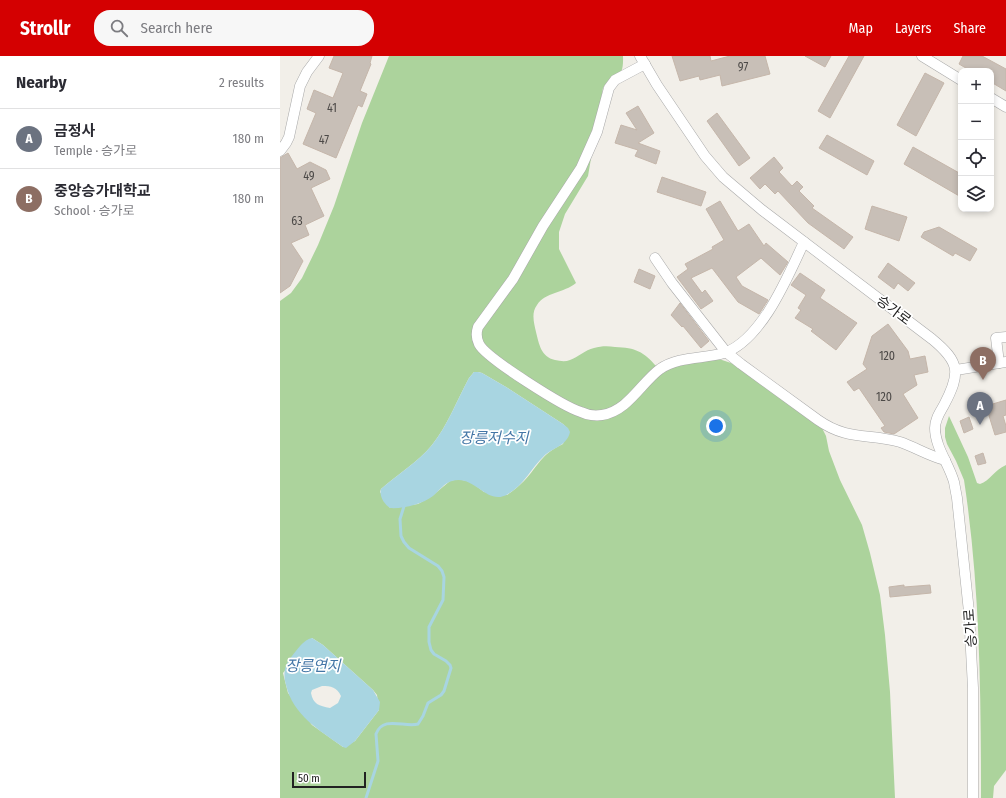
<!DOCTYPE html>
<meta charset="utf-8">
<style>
:root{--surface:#fff;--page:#f7f7f7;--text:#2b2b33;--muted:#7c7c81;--line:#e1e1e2;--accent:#d40001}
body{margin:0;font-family:"Fira Sans Condensed","Noto Sans KR",sans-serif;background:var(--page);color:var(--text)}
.controls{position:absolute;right:12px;top:12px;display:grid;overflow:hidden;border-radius:8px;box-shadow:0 2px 6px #0003}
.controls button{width:36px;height:36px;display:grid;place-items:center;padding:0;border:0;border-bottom:1px solid var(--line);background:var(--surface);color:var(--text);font:20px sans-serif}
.scale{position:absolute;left:12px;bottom:10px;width:74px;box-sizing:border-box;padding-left:4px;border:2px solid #222;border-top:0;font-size:11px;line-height:14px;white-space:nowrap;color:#222;-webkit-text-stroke:3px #fff;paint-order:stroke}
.you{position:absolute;left:436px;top:370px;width:14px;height:14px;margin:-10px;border:3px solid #fff;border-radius:50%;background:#1a73e8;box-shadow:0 0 0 6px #1a73e833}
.badge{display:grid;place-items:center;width:26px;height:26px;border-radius:50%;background:var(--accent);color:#fff;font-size:13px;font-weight:700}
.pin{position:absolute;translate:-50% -33px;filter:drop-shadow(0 1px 2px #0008)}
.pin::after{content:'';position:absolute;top:21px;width:14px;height:12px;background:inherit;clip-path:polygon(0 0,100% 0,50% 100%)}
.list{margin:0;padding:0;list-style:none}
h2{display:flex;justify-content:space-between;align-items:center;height:52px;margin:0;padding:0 16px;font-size:17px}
h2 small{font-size:13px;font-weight:400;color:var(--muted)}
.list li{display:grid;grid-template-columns:26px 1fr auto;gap:12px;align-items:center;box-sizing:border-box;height:60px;padding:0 16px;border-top:1px solid var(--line)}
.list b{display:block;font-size:15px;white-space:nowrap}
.list p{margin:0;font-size:13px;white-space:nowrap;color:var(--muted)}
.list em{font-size:13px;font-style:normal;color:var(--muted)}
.icon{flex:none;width:22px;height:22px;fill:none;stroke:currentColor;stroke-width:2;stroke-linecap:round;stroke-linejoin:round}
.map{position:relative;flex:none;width:726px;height:742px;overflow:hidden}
header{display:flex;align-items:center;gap:24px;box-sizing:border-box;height:56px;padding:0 20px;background:var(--accent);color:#fff}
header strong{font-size:19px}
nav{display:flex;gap:22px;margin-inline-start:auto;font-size:14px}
.search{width:280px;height:36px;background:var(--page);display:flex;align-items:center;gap:10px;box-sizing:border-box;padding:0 14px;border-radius:16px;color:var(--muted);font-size:15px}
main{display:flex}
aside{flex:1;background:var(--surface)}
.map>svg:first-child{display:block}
.forest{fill:#acd39c;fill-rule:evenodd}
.water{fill:#a8d5e1;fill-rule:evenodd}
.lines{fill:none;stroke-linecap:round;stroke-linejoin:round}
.stream{stroke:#a8d5e1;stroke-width:3}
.building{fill:#c8bfb7;stroke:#c5b6aa}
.minor-casing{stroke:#a9a9a9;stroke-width:11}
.minor{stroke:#fff;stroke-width:10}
.labels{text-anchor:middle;stroke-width:3.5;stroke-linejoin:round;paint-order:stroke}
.number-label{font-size:12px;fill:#4c4947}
.street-label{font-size:14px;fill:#222;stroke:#fff}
.water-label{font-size:15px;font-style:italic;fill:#4376a6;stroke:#fff}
</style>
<header>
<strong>Strollr</strong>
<div class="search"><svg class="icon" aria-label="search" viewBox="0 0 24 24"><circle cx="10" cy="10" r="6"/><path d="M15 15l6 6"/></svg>Search here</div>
<nav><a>Map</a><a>Layers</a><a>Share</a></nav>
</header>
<main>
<aside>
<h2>Nearby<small>2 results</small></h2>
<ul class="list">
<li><span class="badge" style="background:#6b7280">A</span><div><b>금정사</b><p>Temple · 승가로</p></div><em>180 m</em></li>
<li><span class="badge" style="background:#8d6e63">B</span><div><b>중앙승가대학교</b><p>School · 승가로</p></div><em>180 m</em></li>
</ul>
</aside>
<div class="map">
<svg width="726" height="742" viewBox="0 0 726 742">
<rect width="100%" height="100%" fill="#f2efe9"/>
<!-- forest -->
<g class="forest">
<path d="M109,0H343C344,27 334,15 323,32L308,120L285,158L279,176V193L296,227C284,237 265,236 257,249C251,257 254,267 256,276C259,288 261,301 275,304C280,305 285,306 290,304C298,301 305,294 314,292C321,290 328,290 335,291C356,292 363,295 377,311L390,310L436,302L451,307L462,313L542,372L546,380L549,395L560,424L582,469L590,497L600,539L605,579L610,636L615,742H0V245L11,237L22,222L38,189L54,150L82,67ZM194,316H198L202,317L226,331L283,368L288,373L283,388C260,399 260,408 244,425C239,430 233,435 227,439L204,436L191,426L178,423L170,425L152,440L138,448L110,452L100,436L101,433C118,418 138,406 152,389C168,369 177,344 189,322ZM32,582L43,589L93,634L97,639L99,654L75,685L63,691L32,669L8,637L3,617Z"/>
<path d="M669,360L688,401L697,427L700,428C710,425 714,414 726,409V714L714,730L713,742H701C701,636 700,529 684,424L676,405L667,388L665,381V372Z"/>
</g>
<!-- water -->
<g class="water">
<path d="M194,316H198L202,317L226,331L283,368L288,372L290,376C287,390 272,392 264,400C251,412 244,429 228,438C207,451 195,418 172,425C164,427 159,435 153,440C143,448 123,453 110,452C104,448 99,440 101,433C118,418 138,406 152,389C168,369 177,344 189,322Z"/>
<path d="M32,582L43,589L93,634L100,646L99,654L75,685L66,692L63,691C39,674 13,659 6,629C3,618 4,609 12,600C17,594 23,584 32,582ZM42,630C51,630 57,631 61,640L58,647L50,652C39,650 33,648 31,637L32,634Z"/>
</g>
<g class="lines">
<!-- stream -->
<path class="stream" d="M86,742L98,705L96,678C103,659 125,672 138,668L143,660L148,647L161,639L164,635L171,612L170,609L166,605L154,598L151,594L149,586V571L163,544L164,521L162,515L158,510L129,492L124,486L121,480L120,463L125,447"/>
</g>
<!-- building -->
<g class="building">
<path d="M54,0H92L90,7L91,8L80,35L87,38L82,51L78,49L56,102L23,88L36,57L27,53L34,34L53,42L63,17L49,12Z"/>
<path d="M392,0H430L431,5L450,0H485L490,18L442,30L440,19L420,24L419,20L400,25Z"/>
<path d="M525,0H551L545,11Z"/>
<path d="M569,0H584L550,62L538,55Z"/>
<path d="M683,0H702L726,13V35L711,26V15H691L679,8Z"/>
<path d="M645,17L664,27L636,80L617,69Z"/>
<path d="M358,50L374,77L358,87L380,95L376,108L355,100L358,94L335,87L341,69L357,74L346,57Z"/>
<path d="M437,57L470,102L459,110L427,65Z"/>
<path d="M547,79L594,105L587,119L539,92Z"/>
<path d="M633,91L681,118V141L624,108Z"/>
<path d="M8,97L17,113L30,106L46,114L50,123L31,132L44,160L25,169L29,179L11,187L23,205L10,230L0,237V102Z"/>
<path d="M494,101L503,112L499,116L512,130L517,125L523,131L519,135L534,150L532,152L573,181L564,193L528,167L498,135L495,138L485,128L480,133L470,122Z"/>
<path d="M382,121L426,136L421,150L377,136Z"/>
<path d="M440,145L458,175L469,168L484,190L486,187L508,206L500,219L481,202L456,221L462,230L488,244L479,258L458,246L432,212L411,222L422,237L425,234L433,245L421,253L397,221L408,213L405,208L433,193L432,191L444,184L426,153Z"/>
<path d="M592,150L627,161L619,185L585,173Z"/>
<path d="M659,171L697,193L690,205L675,197L673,200L641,181L644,176Z"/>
<path d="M608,207L635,227L628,235L618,227L614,233L598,221Z"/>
<path d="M359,213L375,220L370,233L354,226Z"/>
<path d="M520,217L545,234L540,242L577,267L556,294L531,275L533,273L515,262L521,254L518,252L526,239L511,229Z"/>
<path d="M400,247L429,285L421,292L403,270L402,271L391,259Z"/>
<path d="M608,268L628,295L630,303L645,300L648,316L634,319L637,329L623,338L638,362L614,378L604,376L601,372L605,370L579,332L574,335L567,326L587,313L583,308L592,280Z"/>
<path d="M726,344V359L723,360L726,370V376L715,379L706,350Z"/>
<path d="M689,361L693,373L684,377L680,365Z"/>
<path d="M703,397L706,407L698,409L695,400Z"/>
<path d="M624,529V531L650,529L651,537L610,541L609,531Z"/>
</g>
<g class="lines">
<!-- minor casing -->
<g class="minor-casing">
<g id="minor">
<path d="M360,0L377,29L425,100L443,121L482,154L652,283C680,306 681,317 664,349C660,356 655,363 655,372C655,391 669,408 674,426L677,442L689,556L693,632V742"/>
<path d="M642,0L681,24"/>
<path d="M365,8L335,24L329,32L317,76L301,112L263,170L233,223L198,271C196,277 196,282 199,288C206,302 284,351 301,356C307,359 316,360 322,359C348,355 361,327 380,313C399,300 424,303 444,297C482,284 508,220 524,186"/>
<path d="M711,42L726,51"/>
<path d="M0,95L6,87L9,81L20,30L27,16L39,0"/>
<path d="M375,202L392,227L446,296L461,308L538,364C568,385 588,377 620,386C635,391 649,400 665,404"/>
<path d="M719,307L716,282L726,281"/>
<path d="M676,314L726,306"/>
</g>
</g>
<!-- minor -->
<use href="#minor" class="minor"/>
</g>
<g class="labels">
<!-- number labels -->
<g class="number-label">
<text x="463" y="15">97</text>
<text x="52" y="56">41</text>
<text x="44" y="88">47</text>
<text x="29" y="124">49</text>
<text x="17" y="169">63</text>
<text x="607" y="304">120</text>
<text x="604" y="345">120</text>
</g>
<!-- street labels -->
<g class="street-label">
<text transform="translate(614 254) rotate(37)" y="5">승가로</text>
<text transform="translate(690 572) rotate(-94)" y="5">승가로</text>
</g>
<!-- water labels -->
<g class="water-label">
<text x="214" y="387">장릉저수지</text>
<text x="33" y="615">장릉연지</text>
</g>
</g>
</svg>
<div class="controls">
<button>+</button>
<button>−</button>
<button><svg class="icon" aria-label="locate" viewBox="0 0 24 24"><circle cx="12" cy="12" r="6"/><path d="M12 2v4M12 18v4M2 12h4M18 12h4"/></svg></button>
<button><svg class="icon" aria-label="layers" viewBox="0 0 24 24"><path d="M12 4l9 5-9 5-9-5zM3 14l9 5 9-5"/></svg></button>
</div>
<div class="scale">50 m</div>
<div class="you"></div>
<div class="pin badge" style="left:700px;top:369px;background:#6b7280">A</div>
<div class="pin badge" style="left:703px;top:324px;background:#8d6e63">B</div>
</div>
</main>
